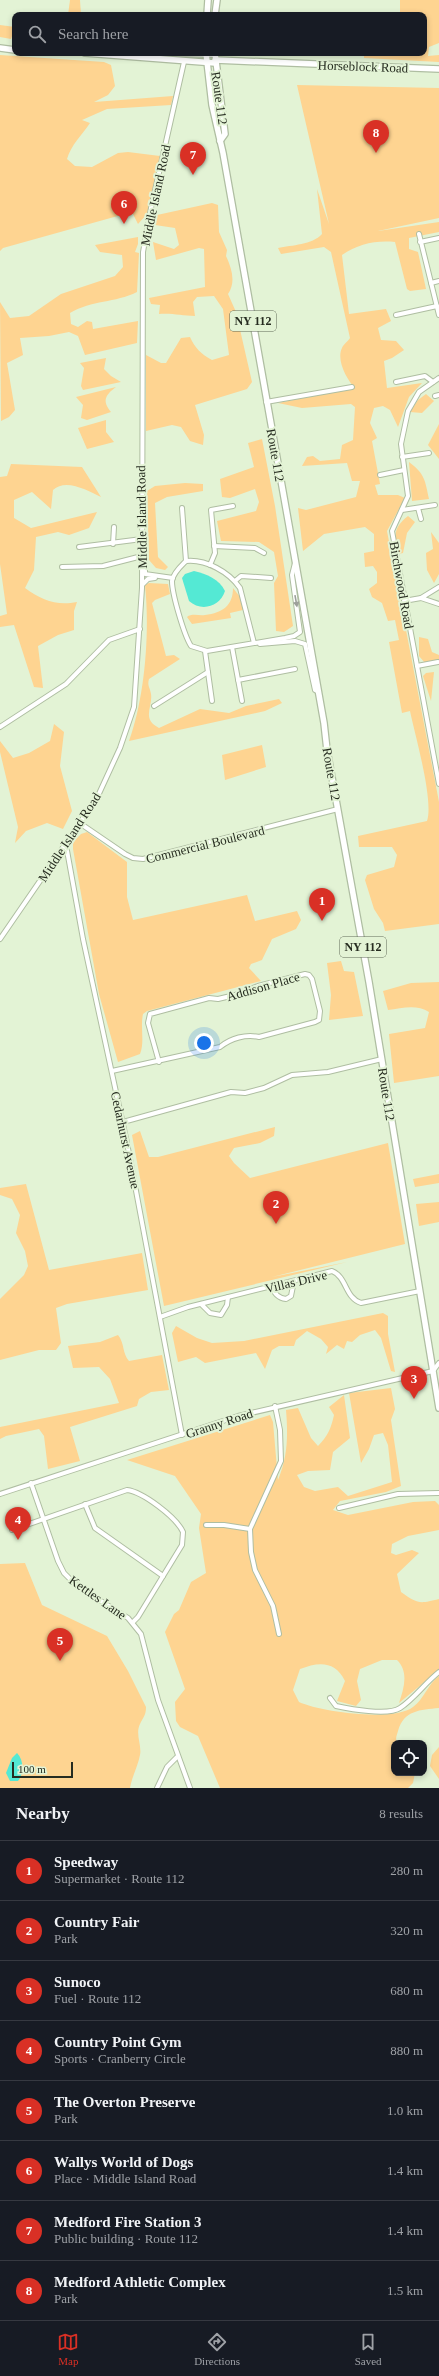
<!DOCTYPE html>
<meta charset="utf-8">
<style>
:root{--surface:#171b24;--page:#242831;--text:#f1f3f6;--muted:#9ea1a6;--line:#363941;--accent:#d93025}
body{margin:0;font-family:"Times New Roman",serif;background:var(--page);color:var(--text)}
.controls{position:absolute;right:12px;bottom:12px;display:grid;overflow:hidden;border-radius:8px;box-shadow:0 2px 6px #0003}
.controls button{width:36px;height:36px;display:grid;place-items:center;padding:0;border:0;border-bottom:1px solid var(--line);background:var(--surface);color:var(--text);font:20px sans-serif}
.scale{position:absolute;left:12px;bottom:10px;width:61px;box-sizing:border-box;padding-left:4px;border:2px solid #262c20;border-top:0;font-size:11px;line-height:14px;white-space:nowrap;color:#262c20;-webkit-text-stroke:3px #e3f3d5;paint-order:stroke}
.you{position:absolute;left:204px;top:1043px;width:14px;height:14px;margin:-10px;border:3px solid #fff;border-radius:50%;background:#1a73e8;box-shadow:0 0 0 6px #1a73e833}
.badge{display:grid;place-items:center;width:26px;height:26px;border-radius:50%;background:var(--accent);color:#fff;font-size:13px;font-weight:700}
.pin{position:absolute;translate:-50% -33px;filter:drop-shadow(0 1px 2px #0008)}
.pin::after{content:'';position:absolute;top:21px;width:14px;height:12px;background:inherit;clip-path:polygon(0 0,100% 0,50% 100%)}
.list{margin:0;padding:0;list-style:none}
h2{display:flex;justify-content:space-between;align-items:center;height:52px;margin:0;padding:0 16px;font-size:17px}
h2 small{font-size:13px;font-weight:400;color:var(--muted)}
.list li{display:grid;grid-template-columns:26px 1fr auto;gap:12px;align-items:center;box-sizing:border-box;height:60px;padding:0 16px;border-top:1px solid var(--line)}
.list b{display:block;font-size:15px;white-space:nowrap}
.list p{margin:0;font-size:13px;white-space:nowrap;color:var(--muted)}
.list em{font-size:13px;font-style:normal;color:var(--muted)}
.icon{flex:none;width:22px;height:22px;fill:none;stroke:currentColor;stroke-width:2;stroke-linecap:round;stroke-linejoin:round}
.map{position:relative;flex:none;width:439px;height:1788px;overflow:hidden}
.search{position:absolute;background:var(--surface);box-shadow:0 2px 6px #0003;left:12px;right:12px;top:12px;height:44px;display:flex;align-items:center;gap:10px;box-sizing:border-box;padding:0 14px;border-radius:8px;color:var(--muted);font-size:15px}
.sheet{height:532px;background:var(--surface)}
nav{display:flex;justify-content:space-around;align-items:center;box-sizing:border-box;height:56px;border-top:1px solid var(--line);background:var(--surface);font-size:11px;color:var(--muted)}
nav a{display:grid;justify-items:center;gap:2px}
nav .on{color:var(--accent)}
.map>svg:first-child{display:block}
.green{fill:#fed491}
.water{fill:#54e9d4}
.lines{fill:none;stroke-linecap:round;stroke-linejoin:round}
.minor-casing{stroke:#afbea2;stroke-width:6}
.major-casing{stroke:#afbea2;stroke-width:8}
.minor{stroke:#fff;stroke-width:4}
.major{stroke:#fff;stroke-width:5.5}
.oneway{fill:#9da09b}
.labels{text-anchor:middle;stroke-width:4;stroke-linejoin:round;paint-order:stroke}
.shield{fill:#e3f3d5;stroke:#5f6856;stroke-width:1}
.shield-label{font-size:12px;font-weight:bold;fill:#262c20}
.street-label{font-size:13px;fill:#262c20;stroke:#e3f3d5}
</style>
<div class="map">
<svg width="439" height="1788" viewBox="0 0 439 1788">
<rect width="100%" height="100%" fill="#e3f3d5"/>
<!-- green -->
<g class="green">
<path d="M70,0H80L81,15H68Z"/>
<path d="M400,0H439V43L429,47L428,56L439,55V62L364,58V53H424V15H400Z"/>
<path d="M0,25L15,27L11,39L0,37Z"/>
<path d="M0,55L104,62L111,65L115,86L108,95L94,102L173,96L171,105L107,109L82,120L90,123C82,135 71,145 67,159L75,166L92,167L118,153L128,152L160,156L147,214L138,224L132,212L3,248L0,251Z"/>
<path d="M297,85L439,88V218L378,231L439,222V232L409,238V249L418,252L426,289L410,291L407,289L395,242C376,240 358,244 342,255L349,314L386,309L391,321L378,328L381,340L396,341L404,350L392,358L384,361L387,388L422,383L409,397L398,427L390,410L383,406L374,408L370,423L377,438L372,441L380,484L375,485L378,495H398L405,498L387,531L439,802V924L385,931L383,923L374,909L365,880L367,875L394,867L397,855L392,847H359L358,836L427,821C434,801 415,735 410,711L402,713L389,642L399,640L395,620L388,621L382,603L372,597L369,589L377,583V572L373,566L365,567L364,553L374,551V534L365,527L324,534L303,551L298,508L306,510L356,497L360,481H352L347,463L302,466L307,457L313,456L320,461L340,459L342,445L353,440L355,407L351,404L302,408L278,403L355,388C347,380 336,360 342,348C343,345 348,341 350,338L331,252L324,247L281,254L278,248C292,245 312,245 322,234L317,189L329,224Z"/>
<path d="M212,203L218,205L219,232L227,250L226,256C232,269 236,282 228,294L236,312L252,382L247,389L195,405L204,435L203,445L190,441L181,427L172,425L146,431V355L161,363H166L181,338L190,337C195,348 201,354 212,360L229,355L223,309L214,296L197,297L193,302L195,316C182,316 173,313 159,314L160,305L151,304L149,298L205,287L204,249L199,248L156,260L153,242L174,249L179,245L175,228L155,225L157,215Z"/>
<path d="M138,237V244L135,252L139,253L137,292C115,303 92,300 70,313L71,324L78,327L87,321L92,322L93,329L138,321L137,343L85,355L78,336L69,332L49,336L20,338L23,355L7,363L15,410L9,417L1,421L0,302L10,318L29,316L61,294L115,276L123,267L122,255L100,252L95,245Z"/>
<path d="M106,358L104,369L111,376L121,382L83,390L81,386L84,368L80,363Z"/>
<path d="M116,387C105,395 102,401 111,412L87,420L81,418L83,405L76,397Z"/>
<path d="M426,394L434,401L422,413L410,412L418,400Z"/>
<path d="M106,420V432L114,442L87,449L78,428Z"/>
<path d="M439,424V459L428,445Z"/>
<path d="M262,439L275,506L293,626L284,632L276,631L274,583L278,576L274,552L259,542L221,541L217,521L256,511L259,502L255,489L230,498L222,497L220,479L254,467L248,443Z"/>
<path d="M409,462C425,474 425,480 429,499L412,501Z"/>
<path d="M11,464L82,467L101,497C88,491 66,478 53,490L51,509L32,492L14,500V518L31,528L97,512L89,528L69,535L58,532L36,537L34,570L25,588C42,600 56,606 77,602L74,611V630L58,635L38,646L43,688L34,687L14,625L0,627V616L7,614L0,564V477L7,476Z"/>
<path d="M185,483L203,484V491L167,497L155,503L158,557L168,567L165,570L156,568L149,560L147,491L155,486Z"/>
<path d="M408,516L415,522L407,533L403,553L398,554C395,535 392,529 408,516Z"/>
<path d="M431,532L439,543V574L434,583L427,570L426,553L433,549Z"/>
<path d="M149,583L168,584L170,594L155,600L152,603L166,656L174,655L180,659L149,679C147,686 150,687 151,694C153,707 141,719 159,728L200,709L229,713L246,706L279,699L282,703L265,711L129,741C145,697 150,632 145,585Z"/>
<path d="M233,588L240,597L243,610L230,613L231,618L192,624L187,617C192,613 199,616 205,615C223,613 233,605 233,588Z"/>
<path d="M419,637L428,639L432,652L439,655V661L425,663L419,656Z"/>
<path d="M434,672L431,701L423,676L426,673Z"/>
<path d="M54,724L64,732L60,766L72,811L63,829L47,823L26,831L15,843L18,827L0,752V741L13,758L29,753L50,741Z"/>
<path d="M262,745L266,767L225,780L222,755Z"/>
<path d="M87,832L127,862V897L133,920L247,895L255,921L297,911L301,920L296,929L272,939L262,960L251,964L249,968L261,981L147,1011L143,1014C140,1028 145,1041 140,1054L118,1062L99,994L73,849V842L81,834Z"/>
<path d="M341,961L344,971L354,972L363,1016L329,1020L331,995L327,963Z"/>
<path d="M439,982V1076L394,1083L389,1034L425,1028L429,1012C417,1004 402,1008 388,1010L383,991L411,983Z"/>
<path d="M275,1127L274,1136L260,1143L234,1148L229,1156L234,1163L250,1178L388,1143L405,1244L272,1277L347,1262L164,1306L132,1135L140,1131L149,1157H158Z"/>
<path d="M439,1174V1183L415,1187L413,1179Z"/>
<path d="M26,1184L49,1270L142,1253L148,1290L67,1304L56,1308L61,1343L56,1350H39L0,1360V1299L24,1275L28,1266L25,1251L16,1233L20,1215L12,1199L0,1195V1188Z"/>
<path d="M439,1202V1222L419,1226L416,1204Z"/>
<path d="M383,1313L388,1316V1334L395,1372L391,1371L381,1338L375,1330L360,1335L352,1342L347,1341L344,1349L337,1345L326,1354L328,1347L321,1339L307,1331L296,1340L294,1346H279L272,1350L265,1369L256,1353L205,1363L196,1357L178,1362L172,1333L176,1326L197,1338L212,1343L244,1341Z"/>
<path d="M118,1335C125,1344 122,1353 129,1361L162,1355L169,1390L151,1392L139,1399L137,1406L70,1427L80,1461L48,1469L44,1436L39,1429L6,1436L0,1439V1427L119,1403L110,1379L99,1367L73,1368L68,1346L100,1342Z"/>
<path d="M391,1388L395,1409L391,1420L401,1486L386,1492L340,1501L333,1510L348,1515L413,1502L435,1501L439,1505V1530L408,1536L392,1544L391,1553L396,1555L412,1550L419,1553L397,1574L401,1592C418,1604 419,1604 439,1599V1670L399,1703C404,1688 409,1672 397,1660H382L360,1669L357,1681L361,1700L356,1706L337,1701L345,1681C335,1660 318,1662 300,1669L293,1690L299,1702C321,1712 394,1722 413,1707C424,1699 428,1684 439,1676V1708C420,1710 404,1710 398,1731C397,1735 395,1738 397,1743H394V1773H415L413,1783L408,1788H220L198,1736L180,1727L176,1721L175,1702L185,1689L165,1632L174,1614L179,1610L191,1582L206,1573L199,1528L201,1514L175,1476L127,1460L270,1415L273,1422L278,1480C288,1456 288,1435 286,1410L298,1408L311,1438L318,1446C328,1436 331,1428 334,1415L329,1407L344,1395L350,1438L333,1452L330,1470L308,1471L297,1475L304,1487L315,1491L338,1487L348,1496L392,1482L388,1445L383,1433L374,1435L369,1449L361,1463L349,1393Z"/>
<path d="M25,1563L42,1605L107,1636L128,1671L146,1707C146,1716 143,1717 140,1724C135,1734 142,1745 140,1755C138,1766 132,1776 130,1788H0V1564Z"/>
<path d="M439,1747V1779L430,1766L432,1755Z"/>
</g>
<!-- water -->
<g class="water">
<path d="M194,571C207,574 219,579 225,591C220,607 201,612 189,601L182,578L185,574Z"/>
<path d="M17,1753C24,1760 24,1774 18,1781H10L6,1773L12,1758Z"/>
</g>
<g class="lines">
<!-- minor casing -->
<g class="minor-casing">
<g id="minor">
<path d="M419,234L439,315"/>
<path d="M420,242L439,238"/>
<path d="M431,283L439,281"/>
<path d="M396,315L437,306"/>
<path d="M439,378L419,392L408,411L401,444L408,496L392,531L439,784"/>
<path d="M396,382L425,376L433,382"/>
<path d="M435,396L439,395"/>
<path d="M266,402L352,387"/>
<path d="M402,457L429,453"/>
<path d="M380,475L404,470"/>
<path d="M182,508L186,561"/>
<path d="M418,508L421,519"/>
<path d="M402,510L435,505"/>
<path d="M113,544L114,527"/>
<path d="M214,546L255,548L264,553"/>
<path d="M79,547L142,539"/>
<path d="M210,565L215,553L211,510L233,506"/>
<path d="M62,567L103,566L142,556"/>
<path d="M145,567V574L173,578"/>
<path d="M235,581L241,576L271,578"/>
<path d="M143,584L148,579L155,578"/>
<path d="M439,587L421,598L439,604"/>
<path d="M404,601L421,598"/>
<path d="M254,643L240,588C229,572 206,559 186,561C181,566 173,573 172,581C172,594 184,635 191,646L207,651L285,638L294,636L300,632L292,575L295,563"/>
<path d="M260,644L295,641L305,644L315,690L319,692"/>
<path d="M232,647L242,701"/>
<path d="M205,651L212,701"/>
<path d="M417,666L438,662"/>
<path d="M238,680L295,669"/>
<path d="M154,706L208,672"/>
<path d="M0,727L66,684L109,640L140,629"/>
<path d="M81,824L125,854L133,858L143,859L338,809"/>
<path d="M66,845L83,939L127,1143L182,1435"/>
<path d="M0,939L97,798L120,748L134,707L142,588L143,252L151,208L184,62"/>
<path d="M112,1071L220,1047C231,1038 246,1034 259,1037L315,1022L319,1020L320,1011L312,979L309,975L305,974L258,986L235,995L218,999L209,998L150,1014L148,1023L159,1062"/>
<path d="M123,1122L231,1092L245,1093L264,1088L292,1075L328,1072L382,1059"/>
<path d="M272,1286C274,1294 278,1298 286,1299L291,1296L294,1281"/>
<path d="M201,1304L210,1313L221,1315L227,1305L228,1297"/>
<path d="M160,1317L188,1307L332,1271C347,1277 345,1298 361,1303L420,1291"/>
<path d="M275,1406L280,1430L281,1461L250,1529L251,1552L255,1570L273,1606L279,1634"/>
<path d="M31,1483L58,1561L64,1573L77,1586L128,1618L141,1634L158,1700L190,1788"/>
<path d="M0,1494L238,1416L433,1371L439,1363"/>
<path d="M85,1504L95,1528L163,1576"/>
<path d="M339,1508L398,1494L439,1493"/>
<path d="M206,1525H224L250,1529"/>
<path d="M12,1530L127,1490C143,1492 176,1517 183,1532L182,1545L138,1617L133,1622"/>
<path d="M330,1698L336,1706C350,1709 388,1716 400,1708C414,1699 425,1683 439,1672"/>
<path d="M157,1788L167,1767L177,1757"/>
</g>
</g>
<!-- major casing -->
<g class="major-casing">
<g id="major">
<path d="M207,15L208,0"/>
<path d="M215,15L217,0"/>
<path d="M0,48L15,50"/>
<path d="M85,53L215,63"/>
<path d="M206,53L212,105L223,153L324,723L327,750L369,982L439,1408"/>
<path d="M215,53L225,134L220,141"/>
<path d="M145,56L162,53L215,54"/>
<path d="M215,60L439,69"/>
</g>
</g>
<!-- minor -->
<use href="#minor" class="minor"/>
<!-- major -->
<use href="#major" class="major"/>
</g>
<!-- one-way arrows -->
<defs><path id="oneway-solid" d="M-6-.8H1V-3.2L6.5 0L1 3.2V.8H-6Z"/></defs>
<use class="oneway" href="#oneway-solid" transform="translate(296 601) rotate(80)"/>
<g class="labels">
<!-- shield labels -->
<g class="shield">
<rect x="230" y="311" width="46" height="20" rx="3"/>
<rect x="340" y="937" width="46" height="20" rx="3"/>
</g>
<g class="shield-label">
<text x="253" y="325">NY 112</text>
<text x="363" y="951">NY 112</text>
</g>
<!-- street labels -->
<g class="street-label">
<text transform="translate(363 66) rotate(2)" y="5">Horseblock Road</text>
<text transform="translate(220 98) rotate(82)" y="5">Route 112</text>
<text transform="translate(155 195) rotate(-78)" y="5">Middle Island Road</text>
<text transform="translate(276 455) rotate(80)" y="5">Route 112</text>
<text transform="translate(141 517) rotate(-91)" y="5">Middle Island Road</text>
<text transform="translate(402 585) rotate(80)" y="5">Birchwood Road</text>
<text transform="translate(332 774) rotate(80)" y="5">Route 112</text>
<text transform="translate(69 837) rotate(-57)" y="5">Middle Island Road</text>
<text transform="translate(205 844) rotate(-14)" y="5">Commercial Boulevard</text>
<text transform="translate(263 986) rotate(-16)" y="5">Addison Place</text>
<text transform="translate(387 1094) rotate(81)" y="5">Route 112</text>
<text transform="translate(126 1140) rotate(78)" y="5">Cedarhurst Avenue</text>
<text transform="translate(296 1281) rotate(-13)" y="5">Villas Drive</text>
<text transform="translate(219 1423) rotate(-18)" y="5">Granny Road</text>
<text transform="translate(98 1597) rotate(35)" y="5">Kettles Lane</text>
</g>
</g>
</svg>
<div class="controls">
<button><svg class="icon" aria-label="locate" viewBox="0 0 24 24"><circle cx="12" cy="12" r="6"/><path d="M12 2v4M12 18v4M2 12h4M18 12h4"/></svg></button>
</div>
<div class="scale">100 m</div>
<div class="you"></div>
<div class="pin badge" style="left:322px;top:921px">1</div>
<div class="pin badge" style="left:276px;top:1224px">2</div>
<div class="pin badge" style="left:414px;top:1399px">3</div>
<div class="pin badge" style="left:18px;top:1540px">4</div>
<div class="pin badge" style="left:60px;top:1661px">5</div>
<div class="pin badge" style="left:124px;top:224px">6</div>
<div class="pin badge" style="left:193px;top:175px">7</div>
<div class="pin badge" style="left:376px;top:153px">8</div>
<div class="search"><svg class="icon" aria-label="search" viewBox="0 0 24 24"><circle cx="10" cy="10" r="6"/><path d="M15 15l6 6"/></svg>Search here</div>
</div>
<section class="sheet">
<h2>Nearby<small>8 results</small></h2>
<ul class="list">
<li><span class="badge">1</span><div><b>Speedway</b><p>Supermarket · Route 112</p></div><em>280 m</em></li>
<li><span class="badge">2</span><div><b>Country Fair</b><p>Park</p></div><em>320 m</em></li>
<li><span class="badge">3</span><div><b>Sunoco</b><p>Fuel · Route 112</p></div><em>680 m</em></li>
<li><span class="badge">4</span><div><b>Country Point Gym</b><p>Sports · Cranberry Circle</p></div><em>880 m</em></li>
<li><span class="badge">5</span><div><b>The Overton Preserve</b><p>Park</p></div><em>1.0 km</em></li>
<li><span class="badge">6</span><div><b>Wallys World of Dogs</b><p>Place · Middle Island Road</p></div><em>1.4 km</em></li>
<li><span class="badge">7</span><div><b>Medford Fire Station 3</b><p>Public building · Route 112</p></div><em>1.4 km</em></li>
<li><span class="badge">8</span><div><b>Medford Athletic Complex</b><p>Park</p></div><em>1.5 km</em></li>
</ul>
</section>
<nav>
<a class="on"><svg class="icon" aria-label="map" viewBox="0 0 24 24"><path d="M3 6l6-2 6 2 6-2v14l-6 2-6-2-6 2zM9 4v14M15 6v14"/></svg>Map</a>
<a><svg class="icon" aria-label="directions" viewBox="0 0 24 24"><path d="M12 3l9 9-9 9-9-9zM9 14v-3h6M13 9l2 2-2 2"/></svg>Directions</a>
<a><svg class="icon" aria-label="saved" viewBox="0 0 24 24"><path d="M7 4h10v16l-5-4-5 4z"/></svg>Saved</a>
</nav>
